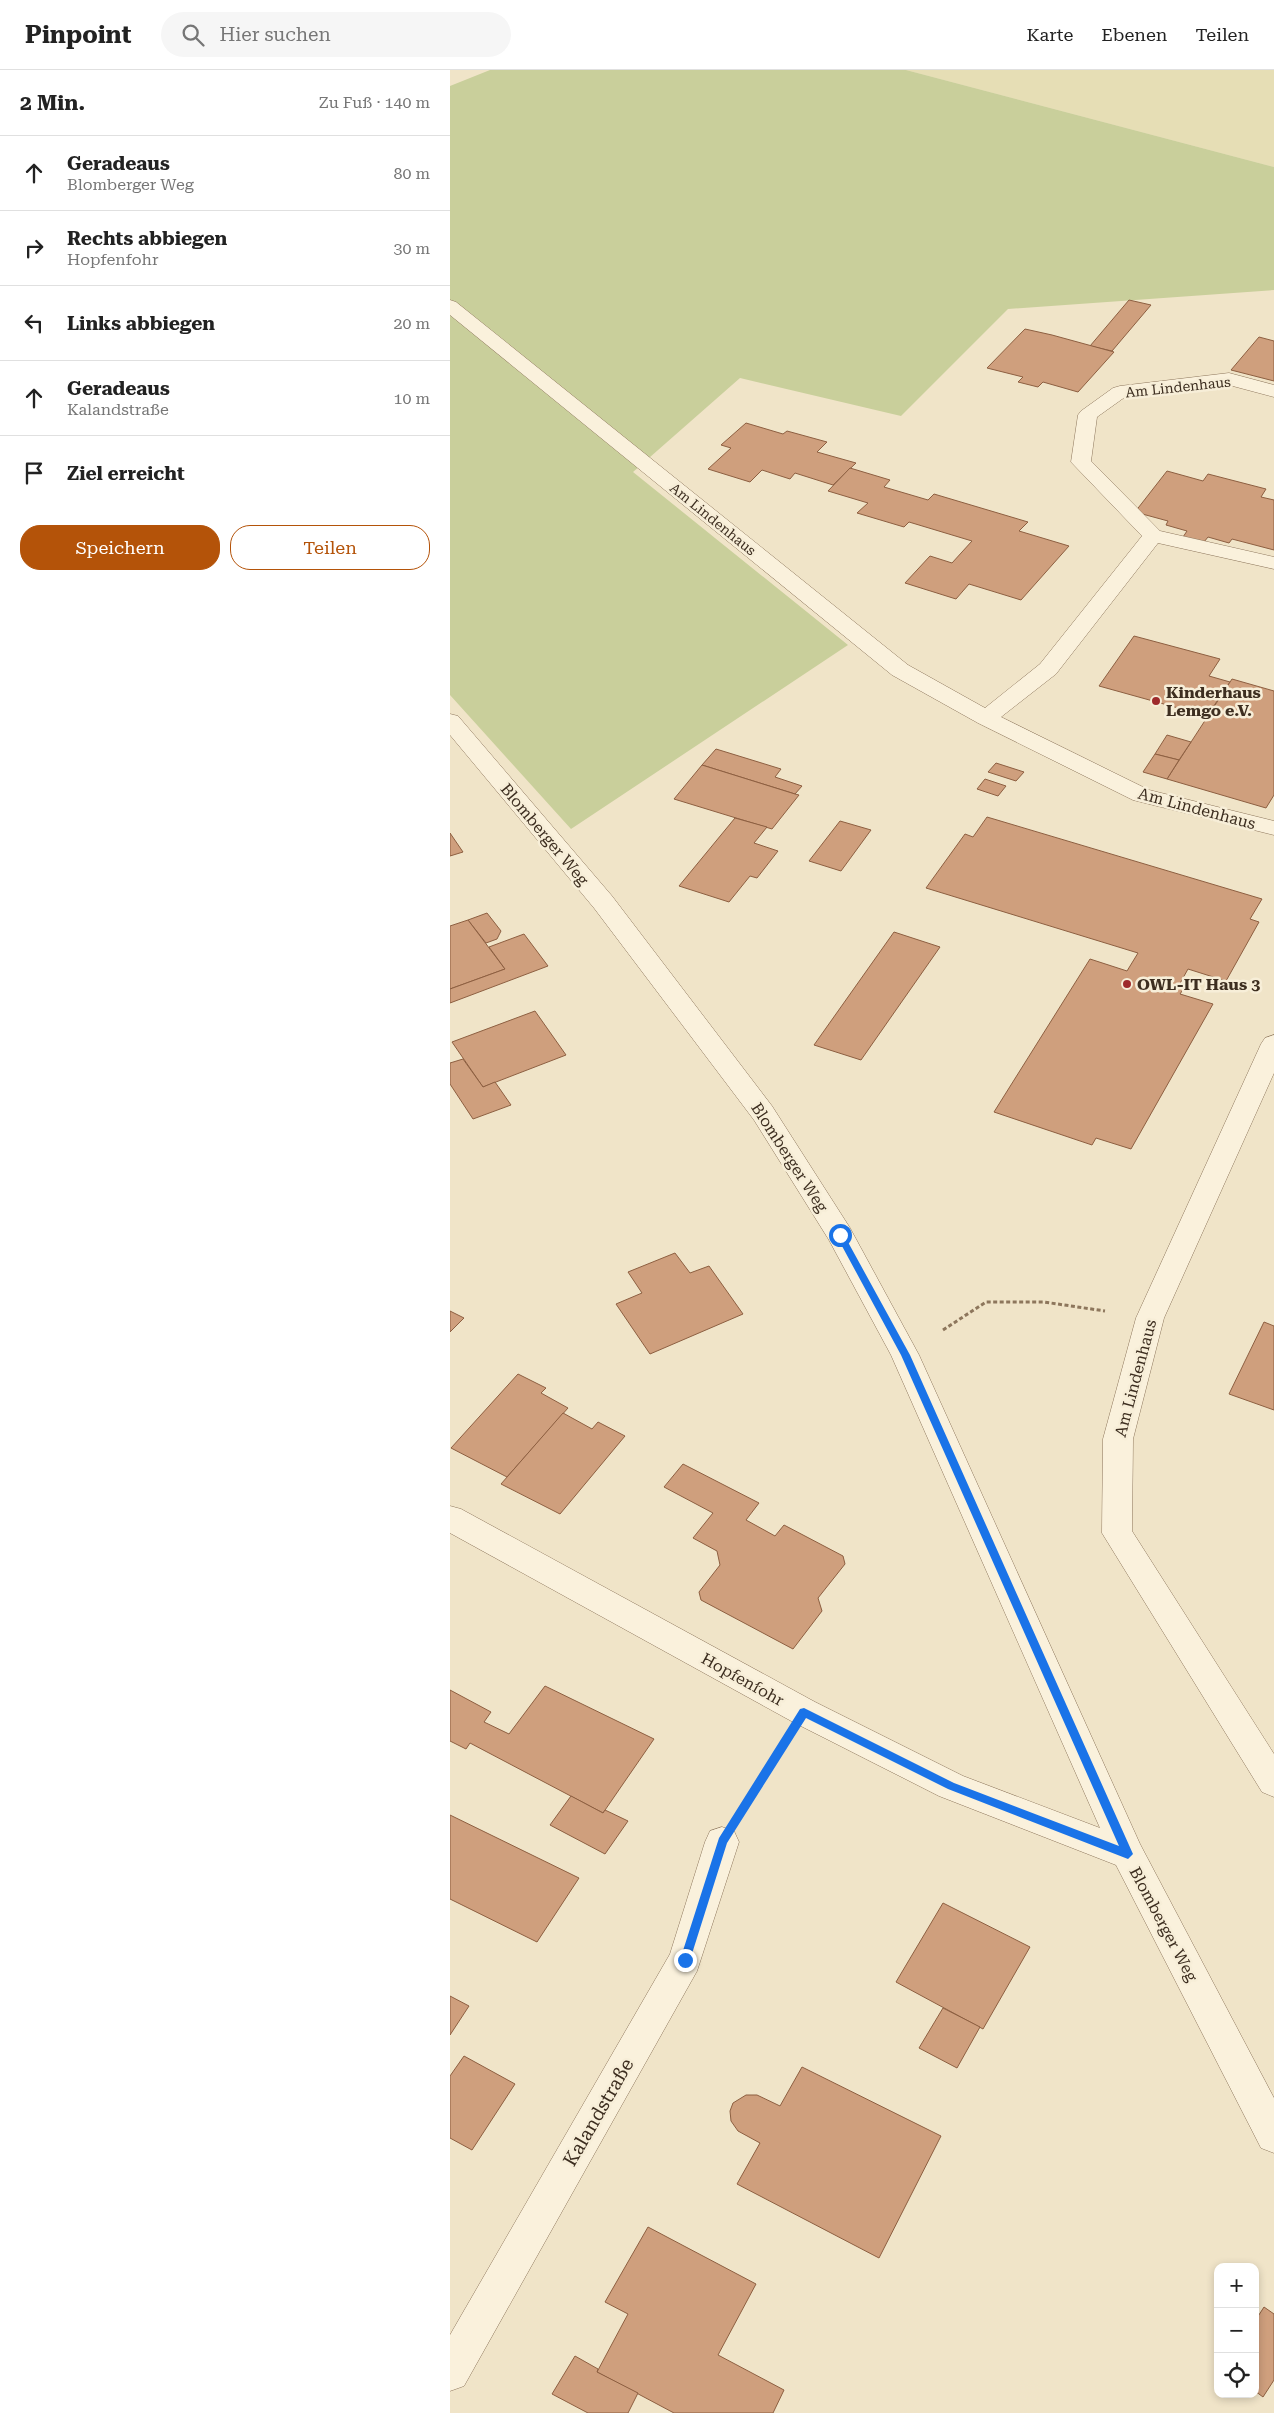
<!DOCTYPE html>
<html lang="de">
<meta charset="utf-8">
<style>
:root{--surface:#fff;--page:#f6f6f6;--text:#222;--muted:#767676;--line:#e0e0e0;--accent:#b45309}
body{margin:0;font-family:"Roboto Serif",serif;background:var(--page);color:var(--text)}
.controls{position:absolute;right:15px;bottom:15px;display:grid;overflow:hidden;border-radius:10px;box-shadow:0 2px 8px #0003}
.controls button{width:45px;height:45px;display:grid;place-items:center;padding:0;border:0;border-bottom:1px solid var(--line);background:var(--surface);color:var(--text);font:25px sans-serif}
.stop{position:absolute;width:15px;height:15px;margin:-11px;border:4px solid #1a73e8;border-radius:50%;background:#fff}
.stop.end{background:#1a73e8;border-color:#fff;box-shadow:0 1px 5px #0008}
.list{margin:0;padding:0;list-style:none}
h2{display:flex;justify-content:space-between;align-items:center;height:65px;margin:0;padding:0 20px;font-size:21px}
h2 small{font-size:16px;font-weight:400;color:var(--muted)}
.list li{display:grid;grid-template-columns:32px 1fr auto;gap:15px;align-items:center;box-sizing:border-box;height:75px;padding:0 20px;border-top:1px solid var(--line)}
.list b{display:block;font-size:19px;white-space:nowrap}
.list p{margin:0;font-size:16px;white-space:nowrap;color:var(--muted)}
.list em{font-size:16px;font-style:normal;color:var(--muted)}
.actions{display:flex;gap:10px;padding:15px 20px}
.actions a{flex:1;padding:11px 0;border:1px solid var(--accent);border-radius:20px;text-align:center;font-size:18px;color:var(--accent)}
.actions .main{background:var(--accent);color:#fff}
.icon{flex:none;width:28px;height:28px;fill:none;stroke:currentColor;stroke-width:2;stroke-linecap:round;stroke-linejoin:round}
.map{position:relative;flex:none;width:824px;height:2343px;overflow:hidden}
header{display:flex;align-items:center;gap:30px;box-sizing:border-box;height:70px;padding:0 25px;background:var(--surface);border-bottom:1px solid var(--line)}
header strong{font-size:24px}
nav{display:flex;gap:28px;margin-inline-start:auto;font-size:18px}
.search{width:350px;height:45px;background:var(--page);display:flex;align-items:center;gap:12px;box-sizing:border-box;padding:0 18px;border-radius:28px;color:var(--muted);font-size:19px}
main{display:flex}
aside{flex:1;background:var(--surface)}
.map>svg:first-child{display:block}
.farmland{fill:#e6deb5}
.green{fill:#c9cf9b}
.building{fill:#cf9f7d;stroke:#8d5f41}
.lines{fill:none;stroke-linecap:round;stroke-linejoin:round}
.street-casing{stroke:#8d765c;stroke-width:1}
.path-far1{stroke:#8d765c;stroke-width:3;stroke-dasharray:4 2.5;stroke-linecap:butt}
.path{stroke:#8d765c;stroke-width:4;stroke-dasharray:5 3;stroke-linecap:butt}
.street{fill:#faf1dc;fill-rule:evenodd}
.route{fill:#1a73e8}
.poi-dot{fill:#9e2a2b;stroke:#f7eed8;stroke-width:2}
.labels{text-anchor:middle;stroke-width:5;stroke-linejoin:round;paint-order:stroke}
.far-street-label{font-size:14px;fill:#3d2e20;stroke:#f7eed8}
.poi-label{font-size:16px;font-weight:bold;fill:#3d2e20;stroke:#f7eed8;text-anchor:start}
.street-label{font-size:16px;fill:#3d2e20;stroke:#f7eed8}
.near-street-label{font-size:19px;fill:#3d2e20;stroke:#f7eed8}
</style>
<header>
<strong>Pinpoint</strong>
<div class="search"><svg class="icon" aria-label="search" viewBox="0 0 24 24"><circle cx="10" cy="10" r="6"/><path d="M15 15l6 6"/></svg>Hier suchen</div>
<nav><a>Karte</a><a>Ebenen</a><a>Teilen</a></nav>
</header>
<main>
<aside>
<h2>2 Min.<small>Zu Fuß · 140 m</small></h2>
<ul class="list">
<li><svg class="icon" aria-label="ahead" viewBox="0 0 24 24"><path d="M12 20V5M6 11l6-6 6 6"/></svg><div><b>Geradeaus</b><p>Blomberger Weg</p></div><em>80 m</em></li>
<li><svg class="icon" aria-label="right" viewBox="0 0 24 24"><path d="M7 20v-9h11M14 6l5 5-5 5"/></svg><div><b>Rechts abbiegen</b><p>Hopfenfohr</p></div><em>30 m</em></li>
<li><svg class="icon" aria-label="left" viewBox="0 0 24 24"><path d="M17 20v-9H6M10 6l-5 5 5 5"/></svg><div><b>Links abbiegen</b></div><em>20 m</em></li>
<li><svg class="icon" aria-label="ahead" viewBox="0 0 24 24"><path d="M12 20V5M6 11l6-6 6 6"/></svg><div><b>Geradeaus</b><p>Kalandstraße</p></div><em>10 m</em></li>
<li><svg class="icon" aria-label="arrive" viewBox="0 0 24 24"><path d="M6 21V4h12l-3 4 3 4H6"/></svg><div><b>Ziel erreicht</b></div></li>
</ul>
<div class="actions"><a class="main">Speichern</a><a>Teilen</a></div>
</aside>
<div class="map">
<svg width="824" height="2343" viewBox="0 0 824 2343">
<rect width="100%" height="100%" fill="#f0e4c8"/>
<!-- farmland -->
<path class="farmland" d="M456,0H824V97Z"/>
<!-- green -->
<path class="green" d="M40,0H456L824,97V220L558,239L451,346L290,308L183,402L398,575L121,759L0,625V16Z"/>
<!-- building -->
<g class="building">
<path d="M679,230L701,235L662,281L640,276Z"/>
<path d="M575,259L602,265L664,282L628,322L593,312L588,317L568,312L573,307L537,298Z"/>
<path d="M809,267L824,271V311L781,300Z"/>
<path d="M296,353L333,364L337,361L377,372L367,382L406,393L383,415L345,403L340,409L312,400L300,412L258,399L281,378L271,375Z"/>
<path d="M400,398L440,410L434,417L478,430L484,424L578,452L569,461L619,476L571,530L519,514L506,529L455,513L480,486L502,493L522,471L459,452L454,457L407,443L418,433L378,421Z"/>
<path d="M717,401L753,411L758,404L816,419L811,427L824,430V480L782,469L779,473L758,467L754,472L733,467L737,461L716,455L718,451L685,442Z"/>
<path d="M684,566L770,589L759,606L780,612L757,646L649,616Z"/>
<path d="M782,609L824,621V725L816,738L717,709Z"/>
<path d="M717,665L741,672L729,690L705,684Z"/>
<path d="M266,679L331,699L325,707L352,716L345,724L252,695Z"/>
<path d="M705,684L729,690L717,709L693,702Z"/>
<path d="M546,693L574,702L566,711L538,702Z"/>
<path d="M252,695L345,724L349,725L322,759L224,729Z"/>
<path d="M535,709L556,716L548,726L527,719Z"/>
<path d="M537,747L812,829L800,849L809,852L776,911L738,899L728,917L734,918L730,924L763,934L681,1079L646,1068L642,1075L544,1042L640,889L677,901L688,883L476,818L515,764L523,767Z"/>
<path d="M285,748L317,757L304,773L328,781L307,808L300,806L279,832L229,816Z"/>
<path d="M390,751L421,760L391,801L359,791Z"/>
<path d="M0,763L13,782L0,786Z"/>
<path d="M37,843L51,861L47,869L36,873L18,850Z"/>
<path d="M18,850L55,899L0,919V856Z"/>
<path d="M444,862L490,877L411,990L364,975Z"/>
<path d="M74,864L98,896L0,933V919L55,899L39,877Z"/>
<path d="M85,941L116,985L33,1017L2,972Z"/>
<path d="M13,989L33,1017L45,1012L61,1035L23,1049L0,1014V993Z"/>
<path d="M225,1183L240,1203L259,1196L293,1244L200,1284L166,1234L192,1223L178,1202Z"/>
<path d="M0,1241L14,1248L0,1262Z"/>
<path d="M814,1252L824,1256V1340L779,1324Z"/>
<path d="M68,1304L96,1318L91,1323L118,1338L57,1407L1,1378Z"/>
<path d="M113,1343L142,1359L148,1352L175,1366L110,1444L51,1414Z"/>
<path d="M233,1394L309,1433L296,1450L325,1466L334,1455L393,1486L395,1494L368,1528L372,1541L343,1579L251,1530L249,1522L270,1495L267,1481L243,1468L263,1443L214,1417Z"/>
<path d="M95,1616L204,1669L153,1743L20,1673L16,1679L0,1671V1620L41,1642L34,1652L59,1664Z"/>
<path d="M121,1726L153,1743L155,1740L178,1751L155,1784L100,1755Z"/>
<path d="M0,1745L129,1808L87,1872L0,1829Z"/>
<path d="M493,1833L580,1877L533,1959L446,1912Z"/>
<path d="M0,1926L19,1936L0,1965Z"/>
<path d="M493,1938L530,1957L507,1998L469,1978Z"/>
<path d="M14,1986L65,2014L22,2080L0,2068V2006Z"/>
<path d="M352,1997L491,2066L429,2188L287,2114L310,2073L288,2061L281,2051L280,2041L283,2033L296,2025H307L330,2036Z"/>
<path d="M198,2157L306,2214L268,2285L334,2320L323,2343H224L147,2302L178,2244L155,2232Z"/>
<path d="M814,2237L824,2244V2310L813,2327L805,2321V2251Z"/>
<path d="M125,2286L148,2299L147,2302L188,2323L178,2343H138L102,2324Z"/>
</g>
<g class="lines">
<!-- street casing -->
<g class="street-casing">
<g id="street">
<path d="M0,230L6,232L458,595L535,638L590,594L692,466L621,392L628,345L631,341L663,318L670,316L779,303L824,315V327L779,315L675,327L647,347L641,391L710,461L824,487V499L708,473L606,604L551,647L699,720L824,751V765L683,730L528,653L442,605L0,245Z"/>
<path d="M0,644L8,646L162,826L322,1036L400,1158L469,1285L690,1774L824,2028V2083L811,2078L666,1795L489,1726L343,1652L0,1463V1436L11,1439L365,1632L513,1706L650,1758L441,1285L379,1170L304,1050L144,838L0,665Z"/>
<path d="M824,965V1003L714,1248L683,1369L682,1461L824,1684V1727L812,1722L652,1463L653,1369L686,1248L811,974L815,968Z"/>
<path d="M272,1757L284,1761L289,1772L247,1901L14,2316L0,2321V2265L220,1884L255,1772L260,1761Z"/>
</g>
</g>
<!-- path-far1 -->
<path class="path-far1" d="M493,1260L536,1232H594L655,1241"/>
<!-- path -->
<path class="path" d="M297,1733L329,1681"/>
<!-- street -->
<use href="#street" class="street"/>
</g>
<!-- route -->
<path class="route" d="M390,1162L393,1163L460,1285L683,1784L678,1789L498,1719L356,1648L277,1773L240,1890L235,1895L230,1890L269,1768L350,1639L354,1638L504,1713L669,1776L451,1285L386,1165Z"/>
<!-- markers -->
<g class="poi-dot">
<circle cx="706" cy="631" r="5"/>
<circle cx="677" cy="914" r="5"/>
</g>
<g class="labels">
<!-- far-street labels -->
<g class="far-street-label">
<text transform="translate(728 317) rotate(-6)" y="5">Am Lindenhaus</text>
<text transform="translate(263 449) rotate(39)" y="5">Am Lindenhaus</text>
</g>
<!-- poi labels -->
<g class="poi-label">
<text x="716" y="628">Kinderhaus<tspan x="716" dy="18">Lemgo e.V.</tspan></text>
<text x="687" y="920">OWL-IT Haus 3</text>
</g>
<!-- street labels -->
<g class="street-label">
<text transform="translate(747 738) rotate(15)" y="6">Am Lindenhaus</text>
<text transform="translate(95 764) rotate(50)" y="6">Blomberger Weg</text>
<text transform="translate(340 1087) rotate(57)" y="6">Blomberger Weg</text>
<text transform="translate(685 1308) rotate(-75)" y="6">Am Lindenhaus</text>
<text transform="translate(293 1609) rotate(29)" y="6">Hopfenfohr</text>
<text transform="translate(714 1854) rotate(62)" y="6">Blomberger Weg</text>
</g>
<!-- near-street labels -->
<g class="near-street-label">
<text transform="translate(148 2042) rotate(-60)" y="7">Kalandstraße</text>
</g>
</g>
</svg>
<div class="controls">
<button>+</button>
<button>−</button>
<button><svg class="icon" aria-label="locate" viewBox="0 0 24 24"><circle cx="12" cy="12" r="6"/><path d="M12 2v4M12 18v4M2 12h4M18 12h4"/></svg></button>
</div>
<div class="stop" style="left:390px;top:1165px"></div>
<div class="stop end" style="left:235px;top:1890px"></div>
</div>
</main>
